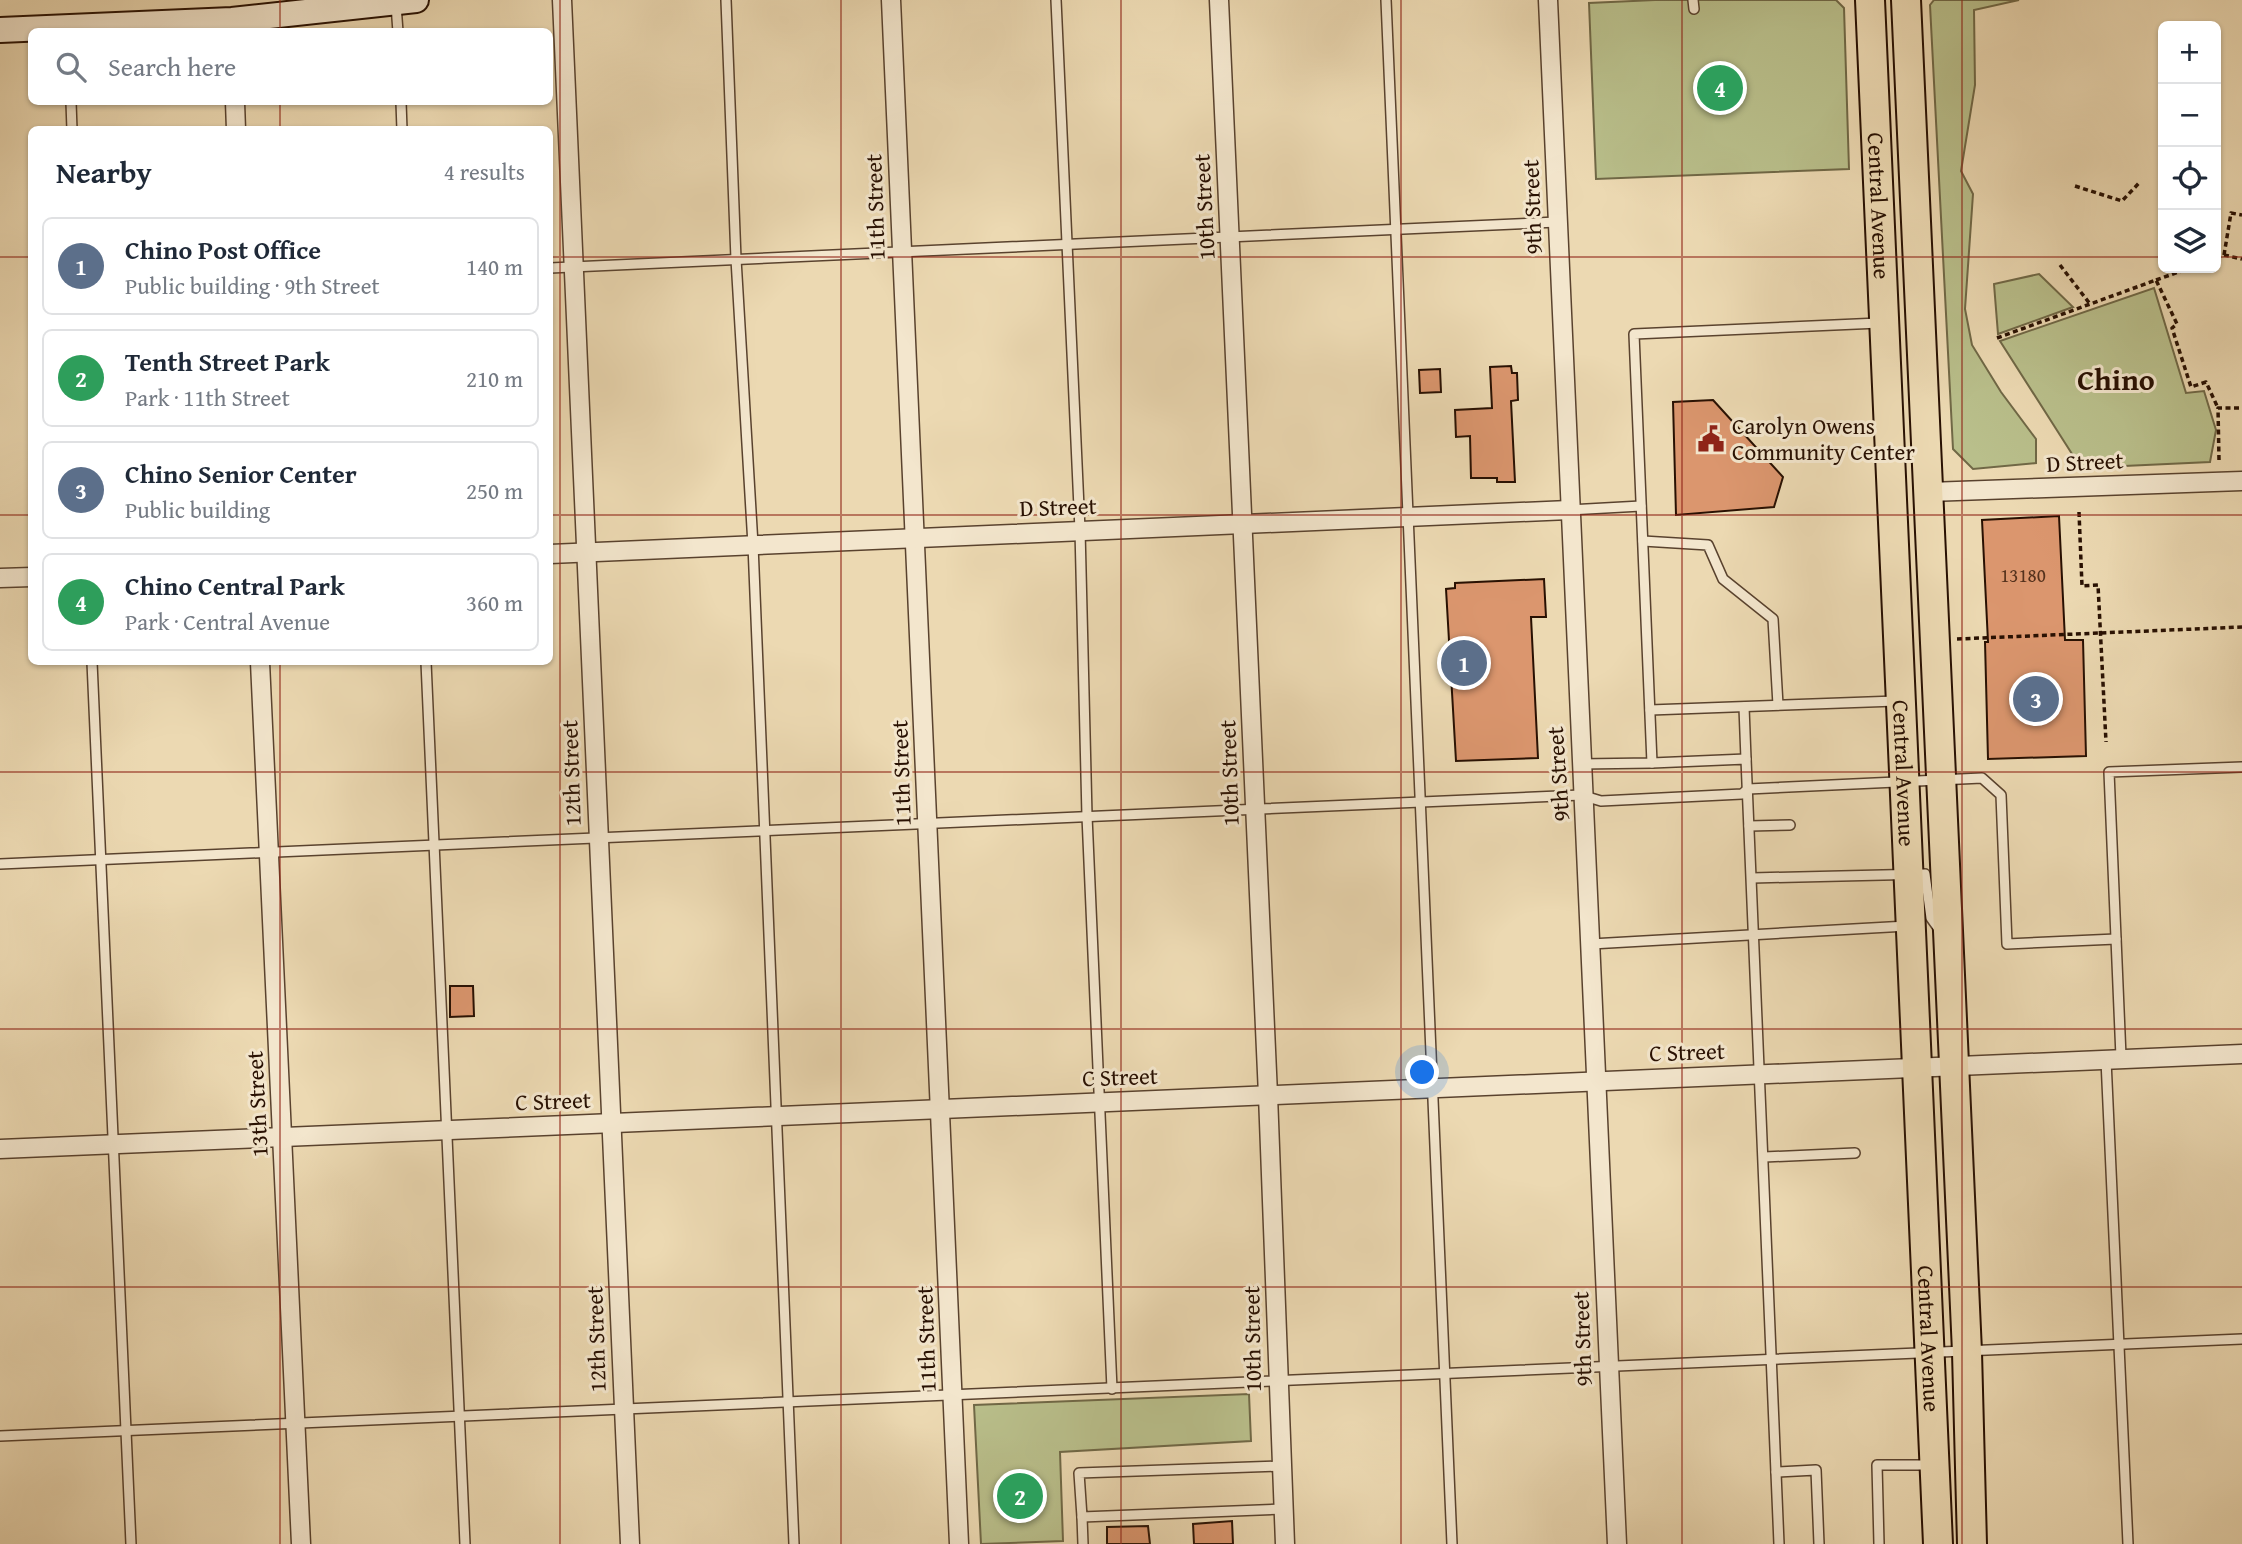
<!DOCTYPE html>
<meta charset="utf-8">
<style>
:root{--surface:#fff;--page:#f6f6f7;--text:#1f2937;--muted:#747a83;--line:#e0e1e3;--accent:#0f766e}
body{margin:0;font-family:"Gentium Book Plus",serif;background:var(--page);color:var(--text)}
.controls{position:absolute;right:21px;top:21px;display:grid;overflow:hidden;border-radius:10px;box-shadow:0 2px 5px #0004}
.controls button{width:63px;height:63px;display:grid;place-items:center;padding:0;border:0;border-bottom:2px solid var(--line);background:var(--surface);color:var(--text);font:35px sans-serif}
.you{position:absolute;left:1423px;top:1073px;width:24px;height:24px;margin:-18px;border:5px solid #fff;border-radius:50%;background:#1a73e8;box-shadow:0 0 0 10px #1a73e833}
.badge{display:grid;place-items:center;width:46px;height:46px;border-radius:50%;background:var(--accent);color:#fff;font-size:23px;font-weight:700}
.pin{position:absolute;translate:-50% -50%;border:4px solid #fff;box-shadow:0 2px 7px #0006}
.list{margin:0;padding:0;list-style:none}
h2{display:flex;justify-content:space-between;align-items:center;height:91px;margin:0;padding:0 28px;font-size:30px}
h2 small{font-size:23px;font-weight:400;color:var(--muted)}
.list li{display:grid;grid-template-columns:46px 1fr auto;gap:21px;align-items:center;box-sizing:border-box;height:98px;margin:0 14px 14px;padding:0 14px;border:2px solid var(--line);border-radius:10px}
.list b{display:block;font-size:26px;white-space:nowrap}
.list p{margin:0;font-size:23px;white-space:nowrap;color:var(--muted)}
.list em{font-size:23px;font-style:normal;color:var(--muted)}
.icon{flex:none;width:38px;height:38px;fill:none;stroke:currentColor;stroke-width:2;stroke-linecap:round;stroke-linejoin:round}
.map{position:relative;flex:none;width:2242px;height:1544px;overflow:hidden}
.search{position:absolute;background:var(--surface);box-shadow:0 2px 5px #0004;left:28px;top:28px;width:525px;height:77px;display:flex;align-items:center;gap:18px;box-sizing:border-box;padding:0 24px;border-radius:10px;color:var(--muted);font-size:26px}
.panel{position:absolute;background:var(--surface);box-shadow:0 2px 5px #0004;left:28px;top:126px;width:525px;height:539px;border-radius:10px}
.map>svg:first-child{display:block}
.green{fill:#b9bf8b;stroke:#706846;stroke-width:2}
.building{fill:#db966e;stroke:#281002;stroke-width:2}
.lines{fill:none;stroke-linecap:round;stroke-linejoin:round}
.service-casing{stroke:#59422e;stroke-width:12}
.minor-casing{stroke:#59422e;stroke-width:21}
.secondary-casing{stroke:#281002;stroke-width:28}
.primary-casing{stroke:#281002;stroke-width:32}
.path{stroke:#281002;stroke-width:3.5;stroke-dasharray:5 3.5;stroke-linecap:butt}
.service{stroke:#f3e6cd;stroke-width:9}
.minor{stroke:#f3e6cd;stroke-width:18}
.secondary{stroke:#f3e6cd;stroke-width:24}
.primary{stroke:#ecd9b2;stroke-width:28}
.grid{fill:none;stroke:#8f2418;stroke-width:2;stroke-opacity:0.55}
.labels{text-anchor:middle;stroke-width:6;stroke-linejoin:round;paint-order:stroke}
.number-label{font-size:19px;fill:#55321d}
.street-label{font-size:23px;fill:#281002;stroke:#f3e6cd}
.poi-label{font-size:23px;fill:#281002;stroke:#f3e6cd;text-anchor:start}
.district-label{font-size:30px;font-weight:bold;fill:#281002;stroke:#f3e6cd}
</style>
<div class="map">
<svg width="2242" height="1544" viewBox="0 0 2242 1544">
<rect width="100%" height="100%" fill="#ecd9b2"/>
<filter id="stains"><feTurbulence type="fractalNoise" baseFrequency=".00286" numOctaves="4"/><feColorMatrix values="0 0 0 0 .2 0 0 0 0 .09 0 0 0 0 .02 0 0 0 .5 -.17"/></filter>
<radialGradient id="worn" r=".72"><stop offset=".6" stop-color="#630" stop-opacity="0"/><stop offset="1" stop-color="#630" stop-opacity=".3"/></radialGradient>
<!-- green -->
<g class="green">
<path d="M1655,0H1836L1844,8L1849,169L1596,179L1589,3Z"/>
<path d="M1934,0H2019L1974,10L1975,85L1961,171L1973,194L1965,309L1972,345L2001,392L2036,439V463L1973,469L1953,449L1930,5Z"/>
<path d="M2039,274L2073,307L1998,334L1994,284Z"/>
<path d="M2154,288L2186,393L2204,391L2216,430L2210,462L2081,468L2000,341Z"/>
<path d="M1249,1394L1251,1441L1060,1452L1063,1541L981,1544L974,1405Z"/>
</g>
<!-- building -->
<g class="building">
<path d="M1511,366L1512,373H1517L1518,400L1511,401L1515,482H1497V478H1471L1470,436L1456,437L1455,410L1492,408L1490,367Z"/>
<path d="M1440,369L1441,392L1420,393L1419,370Z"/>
<path d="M1713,400L1783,477L1774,507L1676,515L1673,402Z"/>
<path d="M2059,516L2065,640H2083L2086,756L1988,759L1985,642H1988L1982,520Z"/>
<path d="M1544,579L1546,617H1531L1538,758L1456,761L1446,589L1455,588V583Z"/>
<path d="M450,986H473L474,1016L450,1017Z"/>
<path d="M1232,1521L1233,1544H1194L1193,1524Z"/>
<path d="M1148,1526L1150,1544H1107V1527Z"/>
</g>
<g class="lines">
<!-- service casing -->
<g class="service-casing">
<g id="service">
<path d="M726,0L736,259L753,545L794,1544"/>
<path d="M1056,0L1080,530L1087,816L1112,1389"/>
<path d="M1386,0L1452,1544"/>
<path d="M1693,0L1694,9"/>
<path d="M396,5L398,32"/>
<path d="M71,102L72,130"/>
<path d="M401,102L402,130"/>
<path d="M550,268L1557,222"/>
<path d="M1569,510L1641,506"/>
<path d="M1643,541L1708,545L1723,579L1773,619L1778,705"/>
<path d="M92,662L131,1544"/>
<path d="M426,662L465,1544"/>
<path d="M1744,707L1746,759"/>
<path d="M1650,710L1896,701"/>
<path d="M1652,763L1746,759L1779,1544"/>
<path d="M1580,764L1652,763L1634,334L1879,323"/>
<path d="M1749,826L1790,825"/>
<path d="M0,864L1581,795L1601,801L1742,794L1748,789L1982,778L2001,795L2007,944L2116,939"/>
<path d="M1752,878L1925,874L1931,918L1941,932"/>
<path d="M1591,944L1907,926"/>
<path d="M2121,1057L2109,772L2242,767"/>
<path d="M2106,1060L2128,1544"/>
<path d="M1764,1157L1855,1153"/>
<path d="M0,1436L2242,1339"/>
<path d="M1281,1466L1079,1473L1082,1517L1283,1509"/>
<path d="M1776,1472L1816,1470L1819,1544"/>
<path d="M1082,1517L1083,1544"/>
<path d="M1879,1544L1877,1465H1930"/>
</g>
</g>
<!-- minor casing -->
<g class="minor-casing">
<g id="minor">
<path d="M562,0L630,1544"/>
<path d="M891,0L959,1544"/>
<path d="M1219,0L1268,1095L1285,1544"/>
<path d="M1548,0L1617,1544"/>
<path d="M235,102L236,130"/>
<path d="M1929,492L2242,481"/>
<path d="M550,554L1569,510"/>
<path d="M0,578L32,577"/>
<path d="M260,662L301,1544"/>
<path d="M0,1149L2242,1054"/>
</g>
</g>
<!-- secondary casing -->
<g class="secondary-casing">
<path id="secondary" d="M0,30L232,20L416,0"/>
</g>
<!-- primary casing -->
<g class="primary-casing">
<g id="primary">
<path id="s1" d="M1870,0L1938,1544"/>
<path d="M1906,0L1967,1352L1972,1544"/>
</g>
</g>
<!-- path -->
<g class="path">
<path d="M2075,186L2122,201L2139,183"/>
<path d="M2224,255L2231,213L2242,215"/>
<path d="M2216,258L2224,255L2242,259"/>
<path d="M2060,265L2090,304"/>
<path d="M2156,280L2190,268"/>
<path d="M1997,338L2156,280L2177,324L2172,328L2191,387L2206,382L2218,408"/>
<path d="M2219,460L2218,408H2242"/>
<path d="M2079,512L2082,586L2098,585L2106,742"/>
<path d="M1957,639L2242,627"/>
</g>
<!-- service -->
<use href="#service" class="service"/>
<!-- minor -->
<use href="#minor" class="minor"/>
<!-- secondary -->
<use href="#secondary" class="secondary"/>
<!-- primary -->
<use href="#primary" class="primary"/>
</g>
<!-- grid -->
<path class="grid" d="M280,0V32M560,0V1544M841,0V1544M1121,0V1544M1401,0V1544M1682,0V1544M1962,0V1544M280,102V130M0,257H32M550,257H2163M2216,257H2242M0,515H32M550,515H2242M280,662V1544M0,772H2242M0,1029H2242M0,1287H2242"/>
<!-- icons -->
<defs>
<g id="civic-bare" transform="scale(2.1)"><path d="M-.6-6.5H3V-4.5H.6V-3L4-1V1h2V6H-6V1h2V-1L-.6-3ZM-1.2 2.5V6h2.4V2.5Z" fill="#8f2418" stroke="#f3e6cd" stroke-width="2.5" paint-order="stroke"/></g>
</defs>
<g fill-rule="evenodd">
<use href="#civic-bare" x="1711" y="439"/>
</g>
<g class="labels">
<!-- number labels -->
<g class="number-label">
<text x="2023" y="582">13180</text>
</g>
<!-- street labels -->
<g class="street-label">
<text dy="8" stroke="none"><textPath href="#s1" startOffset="206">Central Avenue</textPath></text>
<text transform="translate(875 207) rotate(-92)" y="8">11th Street</text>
<text transform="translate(1204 207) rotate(-93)" y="8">10th Street</text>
<text transform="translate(1532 207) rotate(-92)" y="8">9th Street</text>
<text transform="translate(2085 462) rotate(-3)" y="8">D Street</text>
<text transform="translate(1058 507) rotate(-2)" y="8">D Street</text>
<text dy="8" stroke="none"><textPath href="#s1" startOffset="774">Central Avenue</textPath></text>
<text transform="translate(571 773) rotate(-92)" y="8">12th Street</text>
<text transform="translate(901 773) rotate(-92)" y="8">11th Street</text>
<text transform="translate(1229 773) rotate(-92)" y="8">10th Street</text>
<text transform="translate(1558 774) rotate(-94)" y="8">9th Street</text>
<text transform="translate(1687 1052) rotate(-2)" y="8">C Street</text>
<text transform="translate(1120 1077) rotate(-2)" y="8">C Street</text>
<text transform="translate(553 1101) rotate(-2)" y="8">C Street</text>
<text transform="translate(257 1104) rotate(-93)" y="8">13th Street</text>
<text dy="8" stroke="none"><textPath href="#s1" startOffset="1340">Central Avenue</textPath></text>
<text transform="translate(596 1339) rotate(-92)" y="8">12th Street</text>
<text transform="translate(926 1339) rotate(-92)" y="8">11th Street</text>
<text transform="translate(1252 1339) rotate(-91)" y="8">10th Street</text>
<text transform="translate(1582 1339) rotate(-92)" y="8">9th Street</text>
</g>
<!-- poi labels -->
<g class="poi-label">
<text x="1732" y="434">Carolyn Owens<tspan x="1732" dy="26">Community Center</tspan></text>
</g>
<!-- district labels -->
<g class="district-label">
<text x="2116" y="390">Chino</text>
</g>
</g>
<rect width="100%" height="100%" filter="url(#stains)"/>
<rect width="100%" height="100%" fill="url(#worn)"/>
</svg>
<div class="controls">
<button>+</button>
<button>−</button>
<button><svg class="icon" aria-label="locate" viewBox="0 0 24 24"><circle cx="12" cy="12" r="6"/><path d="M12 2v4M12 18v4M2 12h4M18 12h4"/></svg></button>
<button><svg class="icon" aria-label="layers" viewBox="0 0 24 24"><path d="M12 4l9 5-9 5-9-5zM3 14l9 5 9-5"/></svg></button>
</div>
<div class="you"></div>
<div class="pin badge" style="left:1464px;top:663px;background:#5c6f8a">1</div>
<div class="pin badge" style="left:1020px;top:1496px;background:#2e9e5b">2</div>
<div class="pin badge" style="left:2036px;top:699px;background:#5c6f8a">3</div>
<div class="pin badge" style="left:1720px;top:88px;background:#2e9e5b">4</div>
<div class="search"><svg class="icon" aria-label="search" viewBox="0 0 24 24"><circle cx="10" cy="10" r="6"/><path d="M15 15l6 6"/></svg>Search here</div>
<section class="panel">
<h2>Nearby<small>4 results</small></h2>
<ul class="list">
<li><span class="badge" style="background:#5c6f8a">1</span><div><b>Chino Post Office</b><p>Public building · 9th Street</p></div><em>140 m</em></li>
<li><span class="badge" style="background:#2e9e5b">2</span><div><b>Tenth Street Park</b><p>Park · 11th Street</p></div><em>210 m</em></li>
<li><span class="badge" style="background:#5c6f8a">3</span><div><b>Chino Senior Center</b><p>Public building</p></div><em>250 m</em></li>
<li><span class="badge" style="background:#2e9e5b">4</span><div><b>Chino Central Park</b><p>Park · Central Avenue</p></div><em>360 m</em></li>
</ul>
</section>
</div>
